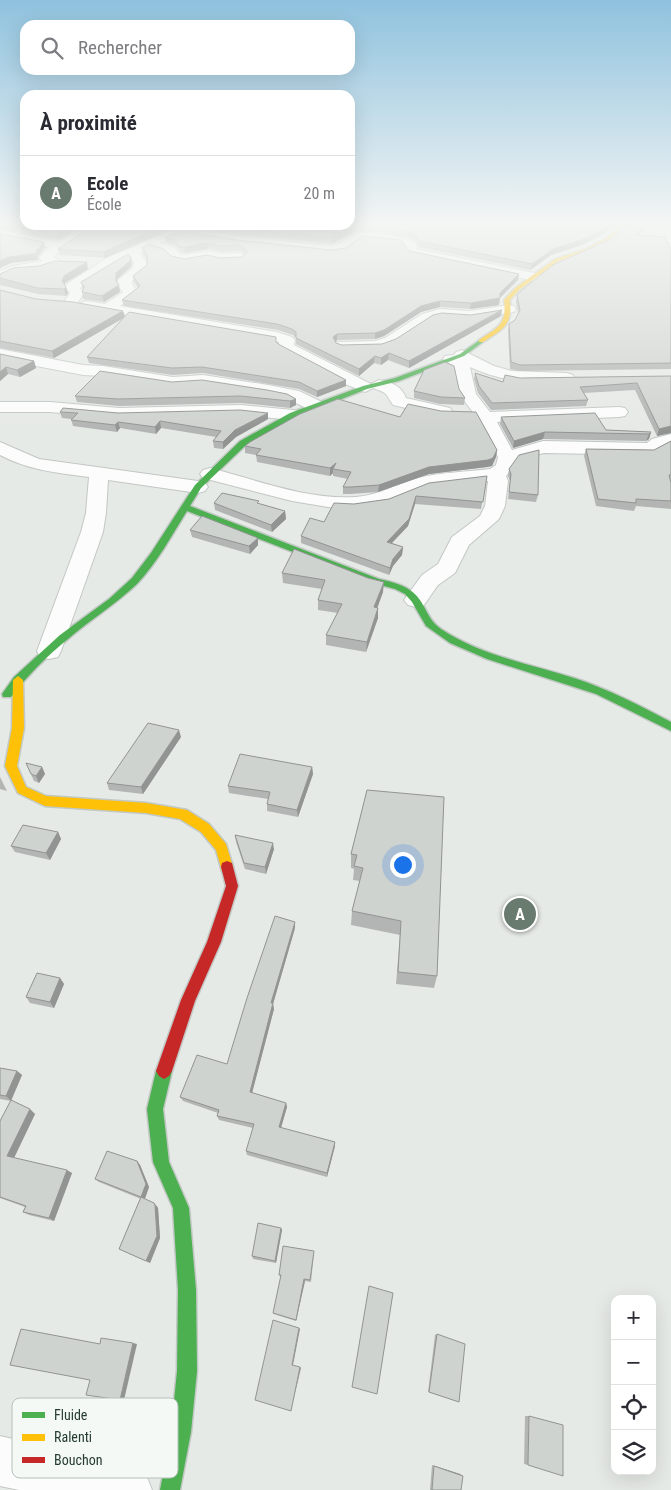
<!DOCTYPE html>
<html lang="fr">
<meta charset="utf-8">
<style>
:root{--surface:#fff;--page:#f2f2f3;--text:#2b2b33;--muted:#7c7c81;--line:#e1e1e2;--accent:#697a6f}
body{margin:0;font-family:"Roboto Condensed",sans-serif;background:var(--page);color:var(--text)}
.controls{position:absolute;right:15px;bottom:15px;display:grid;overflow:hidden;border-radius:10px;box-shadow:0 5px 20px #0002}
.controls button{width:45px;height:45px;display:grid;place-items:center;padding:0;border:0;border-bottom:1px solid var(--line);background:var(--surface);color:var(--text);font:25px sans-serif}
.you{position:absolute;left:402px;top:864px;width:18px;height:18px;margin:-12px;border:4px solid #fff;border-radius:50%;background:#1a73e8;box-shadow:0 0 0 8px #1a73e833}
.badge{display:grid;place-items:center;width:32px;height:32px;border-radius:50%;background:var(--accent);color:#fff;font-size:16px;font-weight:700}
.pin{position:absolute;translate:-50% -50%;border:2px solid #fff;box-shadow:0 1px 5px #0006}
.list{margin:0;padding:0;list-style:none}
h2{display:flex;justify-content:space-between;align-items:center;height:65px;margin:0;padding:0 20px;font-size:21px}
h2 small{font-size:16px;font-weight:400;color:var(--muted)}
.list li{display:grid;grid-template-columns:32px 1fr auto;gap:15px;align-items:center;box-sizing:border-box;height:75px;padding:0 20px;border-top:1px solid var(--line)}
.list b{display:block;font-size:19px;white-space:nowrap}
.list p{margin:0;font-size:16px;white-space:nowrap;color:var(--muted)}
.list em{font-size:16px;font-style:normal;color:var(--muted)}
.icon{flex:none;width:28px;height:28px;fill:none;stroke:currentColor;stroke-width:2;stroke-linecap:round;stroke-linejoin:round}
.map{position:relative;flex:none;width:671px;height:1490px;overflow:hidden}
.search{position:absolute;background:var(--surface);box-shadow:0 5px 20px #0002;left:20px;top:20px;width:335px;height:55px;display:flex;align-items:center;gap:12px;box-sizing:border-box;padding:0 18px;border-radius:15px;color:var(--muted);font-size:19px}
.panel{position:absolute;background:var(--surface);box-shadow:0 5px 20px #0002;left:20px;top:90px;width:335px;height:140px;border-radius:15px}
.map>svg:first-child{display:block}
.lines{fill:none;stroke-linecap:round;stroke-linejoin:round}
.street-casing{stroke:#c3c7c4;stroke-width:2}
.fast-casing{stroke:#c2c8c4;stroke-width:3}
.slow-casing{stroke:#c2c8c4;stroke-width:3}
.jam-casing{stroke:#c2c8c4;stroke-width:3}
.street{fill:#fbfcfb;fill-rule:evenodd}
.fast{fill:#4caf50;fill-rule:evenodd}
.slow{fill:#ffc107;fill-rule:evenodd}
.jam{fill:#c62828;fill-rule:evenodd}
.wall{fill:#b2b5b3}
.shaded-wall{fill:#919492}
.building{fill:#cfd3d0;stroke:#919492}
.key{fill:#f4f9f5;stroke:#b6c1ba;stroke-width:1}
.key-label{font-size:14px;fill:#253d2f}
</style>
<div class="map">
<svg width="671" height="1490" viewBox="0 0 671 1490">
<rect width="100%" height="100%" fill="#e6eae7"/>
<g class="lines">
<!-- street casing -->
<g class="street-casing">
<g id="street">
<path d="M642,222H656L671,233V243L667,242Z"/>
<path d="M87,225H101L56,254L54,257L60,261C51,272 32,270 19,273C12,274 7,278 0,280V271L13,266L42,261L39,258L49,247L0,238V230L59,242Z"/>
<path d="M177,225H191L188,229L237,236L331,246C341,245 346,238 355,234C366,229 406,237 416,243L417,249L534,273L541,277L534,281L409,255L405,250V247L401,244L362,240L345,252L331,254L237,244L182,235L160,243L174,247L180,254L185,255L208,251L221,254L241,253L247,257L241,261L221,262L208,259L185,263L172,260L166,253L150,248L140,253L146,261L147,269L132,281L133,286L139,292L120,306L277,332L292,337L295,340L294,345L371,384L379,380C392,383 401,385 406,398L450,408L453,412L450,416L444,417L393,405C384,391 388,394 373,388L365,392L340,382L281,350L278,347L279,342L275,341L82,308L80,305L82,302L87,301L105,304L123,292L119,287L118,280L133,268L134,262L130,257L117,264L80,288L84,293L76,305H66L64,302L70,293L65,287L67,284L107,258L175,229Z"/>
<path d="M509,305L514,306L516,309L514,312L470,319L441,317L432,320L395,344L382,349L342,350L337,348L334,345L337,342L375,341L385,338L422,314L440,309L470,311Z"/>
<path d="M0,349L83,365L103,366L173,377L203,375L268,385L299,391L322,402L325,406L322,410L316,411L310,410L288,399L268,395L203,385L173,387L103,376L83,375L0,359Z"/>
<path d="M462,350L494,366L512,371L567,373L573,375L575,378L573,381L567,383C533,384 502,382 470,367L476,394L490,412L619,407L625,408L628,412L625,416L619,417L497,422L512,450L543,441L647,443L652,439L671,434V445C663,447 660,453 652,455L544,453L516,460L513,467L506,476L508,481L505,506L499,519L469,545L455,573L438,585L424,605L416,607L408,605L404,600L422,575L438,564L452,537L480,516L485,506L488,481L428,488L388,504L354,509L334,508L292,501L203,478L200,474L203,470L210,468C257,480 307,500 356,497C380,495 396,484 418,478C441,472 467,472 490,469L496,465L498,457L477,418L460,395L455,370L443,359L445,356L454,355L456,352Z"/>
<path d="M0,402H50L119,408L241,405L293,410L299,411L302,415L299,419L293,420L241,415L119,418L50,412H0Z"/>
<path d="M0,442L39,459L198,481L205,483L208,487L205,491L198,493L108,480L106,513L103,532L61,651L58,657L49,659L40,657L37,651L81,532L86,513L89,477C58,473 28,470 0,455Z"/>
<path d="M0,1436L127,1465L145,1472L152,1490H19L0,1486Z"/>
</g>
</g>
<!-- fast casing -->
<g class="fast-casing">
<g id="fast">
<path d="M481,339L483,340V342L464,356L399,381L367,389L296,417L246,445L201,488L190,506L379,579C397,583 414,587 423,605C428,614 432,623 441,629C480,655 529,664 574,678C608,689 639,705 671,722V731L596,694L487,659L450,643L426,626L412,602L405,594L395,589L373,583L187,511C172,535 157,563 137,584C115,605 90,620 68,639C47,656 27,676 11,697H3L2,694L14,677L60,635L109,599L132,578L151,553L195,485L240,441L290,413L363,386L395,378L460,354Z"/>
<path d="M164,1063L169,1066L172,1071L163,1109L169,1162L189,1208L196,1290L197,1371L191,1432L180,1490H160L171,1432L177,1371L178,1290L173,1208L153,1162L147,1109L156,1071L159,1066Z"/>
</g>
</g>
<!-- slow casing -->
<g class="slow-casing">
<g id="slow">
<path d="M623,222H628L609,241L589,251L559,261L519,290L510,300C513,326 502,330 483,342H479V340C498,327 507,325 504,300L515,288L555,259L585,249L605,239Z"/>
<path d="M18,676L23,680L24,728L17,766L26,787L46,796L146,803L187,810L209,824L226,844L233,867L232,871L227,873L222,871L216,850L201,832L180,819L146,813L45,806L18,793L5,766L12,728L13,680Z"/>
</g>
</g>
<!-- jam casing -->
<g class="jam-casing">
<path id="jam" d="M227,861L232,863L238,886L221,942L195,1001L172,1071L169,1076L164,1079L159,1076L156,1071L181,1000L207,942L226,886L221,867L222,863Z"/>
</g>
<!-- street -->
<use href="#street" class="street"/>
<!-- fast -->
<use href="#fast" class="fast"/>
<!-- slow -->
<use href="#slow" class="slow"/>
<!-- jam -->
<use href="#jam" class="jam"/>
</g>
<!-- wall -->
<g class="wall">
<path d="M0,222L83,225L59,240L0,229Z"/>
<path d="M350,222H615L614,224L602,235L582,245L551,255L530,270L419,247L417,241L412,239L377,231L355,232L331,244L237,234L191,228V225H350Z"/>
<path d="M645,223L644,229L639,235L668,245L671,249V369L519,371L510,369L508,331L509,324L515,320L518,313L516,302L517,295L611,239Z"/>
<path d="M94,225H176L174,228L105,258L60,255L58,249Z"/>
<path d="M165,237L236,240L331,250L409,251L518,280L500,297L499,305L470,309L440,307L421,312L384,336L375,339L337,340L335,342L336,343L342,345L382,344L501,316L409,368L388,360L381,365L374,363L359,376L296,344V338L293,335L278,330L124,306L122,300L138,288L134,282L133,276L147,265V260L143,254L142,248L184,259L241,257L245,254L241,251L221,252L208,249L185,253L181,252L175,245L166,243Z"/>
<path d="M132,263L131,267L117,279V283L119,285L120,292L104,302L83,299L82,292L83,289L81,282Z"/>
<path d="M88,269L65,283V285L68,293L66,296L38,294L0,285V274Z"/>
<path d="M0,290L36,299L123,311L125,316L277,342L280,345L346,380V386L317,397L299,389L203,373L173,375L89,363L87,357L122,319L54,358L0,348Z"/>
<path d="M0,354L34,361L36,368L20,377L8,374L0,381Z"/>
<path d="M475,373L503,382L520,378L671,376V433L657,436L635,390L584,393L588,400L586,406L491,410L478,393L474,379Z"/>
<path d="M172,382L287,394L296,405L290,408L241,403L119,406L77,402L75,396Z"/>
<path d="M459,389L465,398L464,405L440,404L414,398V391Z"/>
<path d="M60,412L118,413H268V419L236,437L223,449L214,448L213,441L216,437L161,428L156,434L120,428L117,432L73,426L71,419L62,418Z"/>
<path d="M501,417L606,430L651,432L649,439L646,441L543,439L513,448L500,424Z"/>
<path d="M671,441V509L636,506L634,511L596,506L584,456L586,449L654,450Z"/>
<path d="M245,446L497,450L496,457L492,466L487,467L429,474L378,492L350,494H343V487L348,479L333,476V473L330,476L257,462L256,455L245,453Z"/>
<path d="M509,469L538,495L536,502L508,499L510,481L508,476Z"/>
<path d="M487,476L481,509L415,504L408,526L392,543L403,547L402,555L393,566L389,575L301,543V536L354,504L389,499Z"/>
<path d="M214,503L259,504L285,511L286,519L272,532L215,510Z"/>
<path d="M190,530L258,545L250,554L192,537Z"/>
<path d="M294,549L383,592L377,608L378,618L366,652L326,645V635L338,613L318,610V600L322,589L283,583L282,573Z"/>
<path d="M181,737L143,794L109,790L107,783Z"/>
<path d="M26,763L42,767L45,774L39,783L34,781Z"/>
<path d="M312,767L313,774L298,817L267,811V804L268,799L229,793L228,786Z"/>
<path d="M0,777L7,791L0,789Z"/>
<path d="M367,790L437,976L434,988L396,984L400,935L351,925L352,911L360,881L353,880L354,869L351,868V854Z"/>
<path d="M58,832L61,839L50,860L15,852L11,846Z"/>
<path d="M235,835L274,849L266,874L245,869L236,842Z"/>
<path d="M295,928L273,1004L274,1009L252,1093L286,1103L287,1107L281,1128L335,1142V1146L327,1177L247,1155L246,1151L253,1128L219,1120L217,1116L218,1113L183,1101L180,1097L227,1064Z"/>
<path d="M60,978L64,984L54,1008L30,1003L26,997Z"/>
<path d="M0,1068L17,1071L22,1075L11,1100L35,1114L14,1158L72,1173L54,1221L29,1215L23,1212L25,1207L0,1198V1121L11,1101L0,1099Z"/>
<path d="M137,1161L140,1165L149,1187L145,1199L157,1206L158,1208L160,1238L150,1263L119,1249L141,1199L99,1182L95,1179Z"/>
<path d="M281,1228L282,1230L276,1263L253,1259L252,1256Z"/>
<path d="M314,1253L311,1282L305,1281L296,1321L274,1314L273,1313L281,1277L279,1275Z"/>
<path d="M437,1334L459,1402L428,1392L435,1335Z"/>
<path d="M525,1416H529L528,1465L524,1464Z"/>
<path d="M432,1465L460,1474L461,1490H430Z"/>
</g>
<!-- shaded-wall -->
<g class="shaded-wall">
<path d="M611,222H615L614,224L602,235L582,245L551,255L530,270L532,264L553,249Z"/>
<path d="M645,223L644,229L634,241L636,235Z"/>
<path d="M72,225H83L59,240L57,234Z"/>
<path d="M165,225H176L174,228L105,258L103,252Z"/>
<path d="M355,226V232L331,244V238Z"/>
<path d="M44,242L45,248L38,257L36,251Z"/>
<path d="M207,243L208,249L185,253L184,247Z"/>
<path d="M37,253L38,260L11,263L0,268V261L9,257Z"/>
<path d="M131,257L132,263L131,267L117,279V287L119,285L120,292L104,302L102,296L116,273Z"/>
<path d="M87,262L88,269L65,283L63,287L62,281L64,276Z"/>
<path d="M519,274L518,280L499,299L500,298L499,305L470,309L471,303L500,293Z"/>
<path d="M66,287L68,293L66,296L64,289Z"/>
<path d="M440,301V307L421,312L384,336L375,339V333L421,306Z"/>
<path d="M502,310L501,316L409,368V361Z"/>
<path d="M123,311L125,317L54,358L52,351Z"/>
<path d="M337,334V340L333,344V337Z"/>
<path d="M389,353L388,360L381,365V358Z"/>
<path d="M375,356L374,363L359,376V369Z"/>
<path d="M34,361L36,368L20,377L17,370Z"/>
<path d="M6,367L8,374L0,381V372Z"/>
<path d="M346,380V386L317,397V391Z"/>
<path d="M296,399V405L290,408V401Z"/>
<path d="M268,413V419L236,437L223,449V442L235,430Z"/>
<path d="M160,421L161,428L156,434L155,427Z"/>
<path d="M118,422L120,428L117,432L115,425Z"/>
<path d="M671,426V433L657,436L659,429Z"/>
<path d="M545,432L543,439L513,448L514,441Z"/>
<path d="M651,432L649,439L646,441L649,434Z"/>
<path d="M497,450L496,457L492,466L487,467L429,474L378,492L379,485L429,467Z"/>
<path d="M336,463L333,469V473L330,476V468Z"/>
<path d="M416,496L415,504L408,526L386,549L387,542Z"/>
<path d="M285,511L286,519L272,532L271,525Z"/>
<path d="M258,538V545L250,554L249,546Z"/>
<path d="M403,547L402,555L393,566L389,575L390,568L393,559Z"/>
<path d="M384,582L383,592L374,617V607Z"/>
<path d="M378,608V618L366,652L367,642Z"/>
<path d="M179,730L181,737L143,794L141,787Z"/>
<path d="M42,767L45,774L39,783L36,776Z"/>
<path d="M312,767L313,774L298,817L297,810Z"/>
<path d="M58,832L61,839L50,860L46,853Z"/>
<path d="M273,843L274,849L266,874L265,867Z"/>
<path d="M295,922V928L273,1004L274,1009L251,1097L250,1092L271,1003Z"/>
<path d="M60,978L64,984L54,1008L50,1002Z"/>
<path d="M17,1071L22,1075L11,1101L6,1096Z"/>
<path d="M286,1103L287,1107L280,1131L279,1127Z"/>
<path d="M30,1109L35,1114L13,1160L7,1156Z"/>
<path d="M335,1142V1146L327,1177V1173Z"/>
<path d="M137,1161L140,1165L149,1187L144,1201L141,1197Z"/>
<path d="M67,1170L72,1173L54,1221L49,1218Z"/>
<path d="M154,1203L158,1208L160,1238L150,1263L146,1261Z"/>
<path d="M281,1228L282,1230L276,1263L275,1261Z"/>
<path d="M304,1279L305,1281L296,1321V1320Z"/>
<path d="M299,1328L300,1329L293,1365H292Z"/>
<path d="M133,1343L137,1344L124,1400H120Z"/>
<path d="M300,1367L301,1368L291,1410V1411Z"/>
<path d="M432,1465L460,1474L463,1476L434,1466Z"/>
</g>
<!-- building -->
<g class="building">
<path d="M0,222H25V225H72L57,234L0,223Z"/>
<path d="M350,222H611L603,229L584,239L553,249L532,264L419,241L417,235L412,233L377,225L355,226L331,238L237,228L214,225H350Z"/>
<path d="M631,222L645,223L636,235L666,237L668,245L671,249V363L520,365L511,362L509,324L515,320L520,310L517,295L521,291L553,265L611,239Z"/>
<path d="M94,225H165L103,252L58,249Z"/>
<path d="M181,231L236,240L331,250L346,248L363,236L401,240L409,251L519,274L500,293V298L471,303L440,301L421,306L384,330L375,333L337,334L333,337L336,343L342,345L382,344L396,339L433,315L442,313L471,315L502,310L409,361L389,353L381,358L375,356L359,369L296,338V332L292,329L277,324L122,300L140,286L133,276L147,265V255L142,248L149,244L164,249L171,256L184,259L207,255L220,258L241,257L248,252L240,245L221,246L207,243L184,247H180L174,240L165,237Z"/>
<path d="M0,234L44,242L36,251L37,253L9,257L0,261Z"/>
<path d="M128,254L131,257L130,261L116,273V281L119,285L102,296L82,292L84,287L81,282Z"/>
<path d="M55,261L87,262L64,276L62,281L66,287L64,289L37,288L0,278V274L13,268L39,266Z"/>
<path d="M0,290L36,299L73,302L123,311L52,351L0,341Z"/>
<path d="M129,312L276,337V342L280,345L346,380L317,391L299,382L202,367L172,368L87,357Z"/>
<path d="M0,354L34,361L17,370L6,367L0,372Z"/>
<path d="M445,362L454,366L459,389L465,398L441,397L414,391L424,370Z"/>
<path d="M100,371L172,382L202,380L267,390L287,394L296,399L290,401L240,396L118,399L75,396Z"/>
<path d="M475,373L503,382L505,375L520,378L671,376V426L659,429L637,383L580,387L588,400L492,403L479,386Z"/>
<path d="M338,399L400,417L408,404L441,411L476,412L497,450L493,458L488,460L429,467L379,485L351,487H343L351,472L333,469L336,463L330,468L256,455L261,449L245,446L250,442L300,414Z"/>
<path d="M63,408L118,413L240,410L268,413L235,430L223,442L213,441L221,431L160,421L155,427L118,422L115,425L71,420L78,413L60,412Z"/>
<path d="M595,413L606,430L651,432L649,434L545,432L514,441L501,417Z"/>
<path d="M671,441V475H669L671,483V501L636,499V503L598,499L586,449L654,450Z"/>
<path d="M539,450L538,495L509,492L511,474L509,469L519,455Z"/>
<path d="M487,476L483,502L416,496L409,519L387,542L403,547L393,559L390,568L301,536L310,518L324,522L334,503L354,504L389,499L429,483Z"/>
<path d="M222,493L259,501L257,503L285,511L271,525L214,503Z"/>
<path d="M202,516L258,538L249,546L190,530Z"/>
<path d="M294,549L368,578L384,582L374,607L378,608L367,642L326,635L342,604L318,600L325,580L282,573Z"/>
<path d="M148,723L179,730L141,787L107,783Z"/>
<path d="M240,754L312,767L297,810L267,804L270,792L228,786Z"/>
<path d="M26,763L42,767L36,776L31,774Z"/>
<path d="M367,790L444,797L437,976L398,972L401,921L352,911L363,868L354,866L357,855L351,854Z"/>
<path d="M23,825L58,832L46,853L11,846Z"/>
<path d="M235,835L273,843L265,867L244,863Z"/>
<path d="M275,916L295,922L271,1003H273L250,1092L286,1103L279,1127L335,1142L327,1173L246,1151L254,1124L217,1116L219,1110L180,1097L197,1055L227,1064L247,998Z"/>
<path d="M37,973L60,978L50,1002L26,997Z"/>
<path d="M0,1068L17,1071L6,1096L0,1095Z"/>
<path d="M11,1100L30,1109L7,1156L67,1170L49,1218L23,1212L26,1206L0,1197V1121Z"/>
<path d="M107,1151L137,1161L146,1184L141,1197L95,1179Z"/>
<path d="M141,1197L154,1203L155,1205L157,1236L146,1261L119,1249Z"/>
<path d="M258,1223L281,1228L275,1261L252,1256Z"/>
<path d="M283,1246L314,1251L310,1280L304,1279L296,1320L273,1313L281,1275H279Z"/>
<path d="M369,1286L393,1293L377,1394L352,1387Z"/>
<path d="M273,1320L299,1328L292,1365L300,1367L291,1411L255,1400Z"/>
<path d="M21,1329L100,1344L101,1338L133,1343L120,1400L86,1395L90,1380L10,1365Z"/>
<path d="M437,1334L465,1344L459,1402L429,1392Z"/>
<path d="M529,1416L563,1425V1476L528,1465Z"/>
<path d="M434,1466L463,1476L461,1490H432Z"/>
</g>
<!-- sky -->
<linearGradient id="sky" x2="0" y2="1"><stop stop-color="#8fc2de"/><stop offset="0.52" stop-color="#f4f6f4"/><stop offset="1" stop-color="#f4f6f4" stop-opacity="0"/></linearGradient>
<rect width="671" height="431" fill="url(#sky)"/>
<!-- legend -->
<rect x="12" y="1398" width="166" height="80" rx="8" class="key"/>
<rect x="22" y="1412" width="23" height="6" fill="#4caf50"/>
<rect x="22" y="1434" width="23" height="7" fill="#ffc107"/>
<rect x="22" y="1457" width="23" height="6" fill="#c62828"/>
<g class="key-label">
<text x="54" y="1420">Fluide</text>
<text x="54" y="1442">Ralenti</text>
<text x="54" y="1465">Bouchon</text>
</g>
</svg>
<div class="controls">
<button>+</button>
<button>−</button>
<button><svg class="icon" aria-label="locate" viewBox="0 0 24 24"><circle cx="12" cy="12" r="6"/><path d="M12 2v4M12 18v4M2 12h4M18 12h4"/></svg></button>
<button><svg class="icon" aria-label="layers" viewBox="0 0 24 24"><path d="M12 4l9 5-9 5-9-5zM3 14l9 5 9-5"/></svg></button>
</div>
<div class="you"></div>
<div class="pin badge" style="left:520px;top:914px">A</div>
<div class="search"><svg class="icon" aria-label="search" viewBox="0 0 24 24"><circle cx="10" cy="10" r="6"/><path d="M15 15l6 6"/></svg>Rechercher</div>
<section class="panel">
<h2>À proximité<small></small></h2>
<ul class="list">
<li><span class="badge">A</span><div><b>Ecole</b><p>École</p></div><em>20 m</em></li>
</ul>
</section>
</div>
